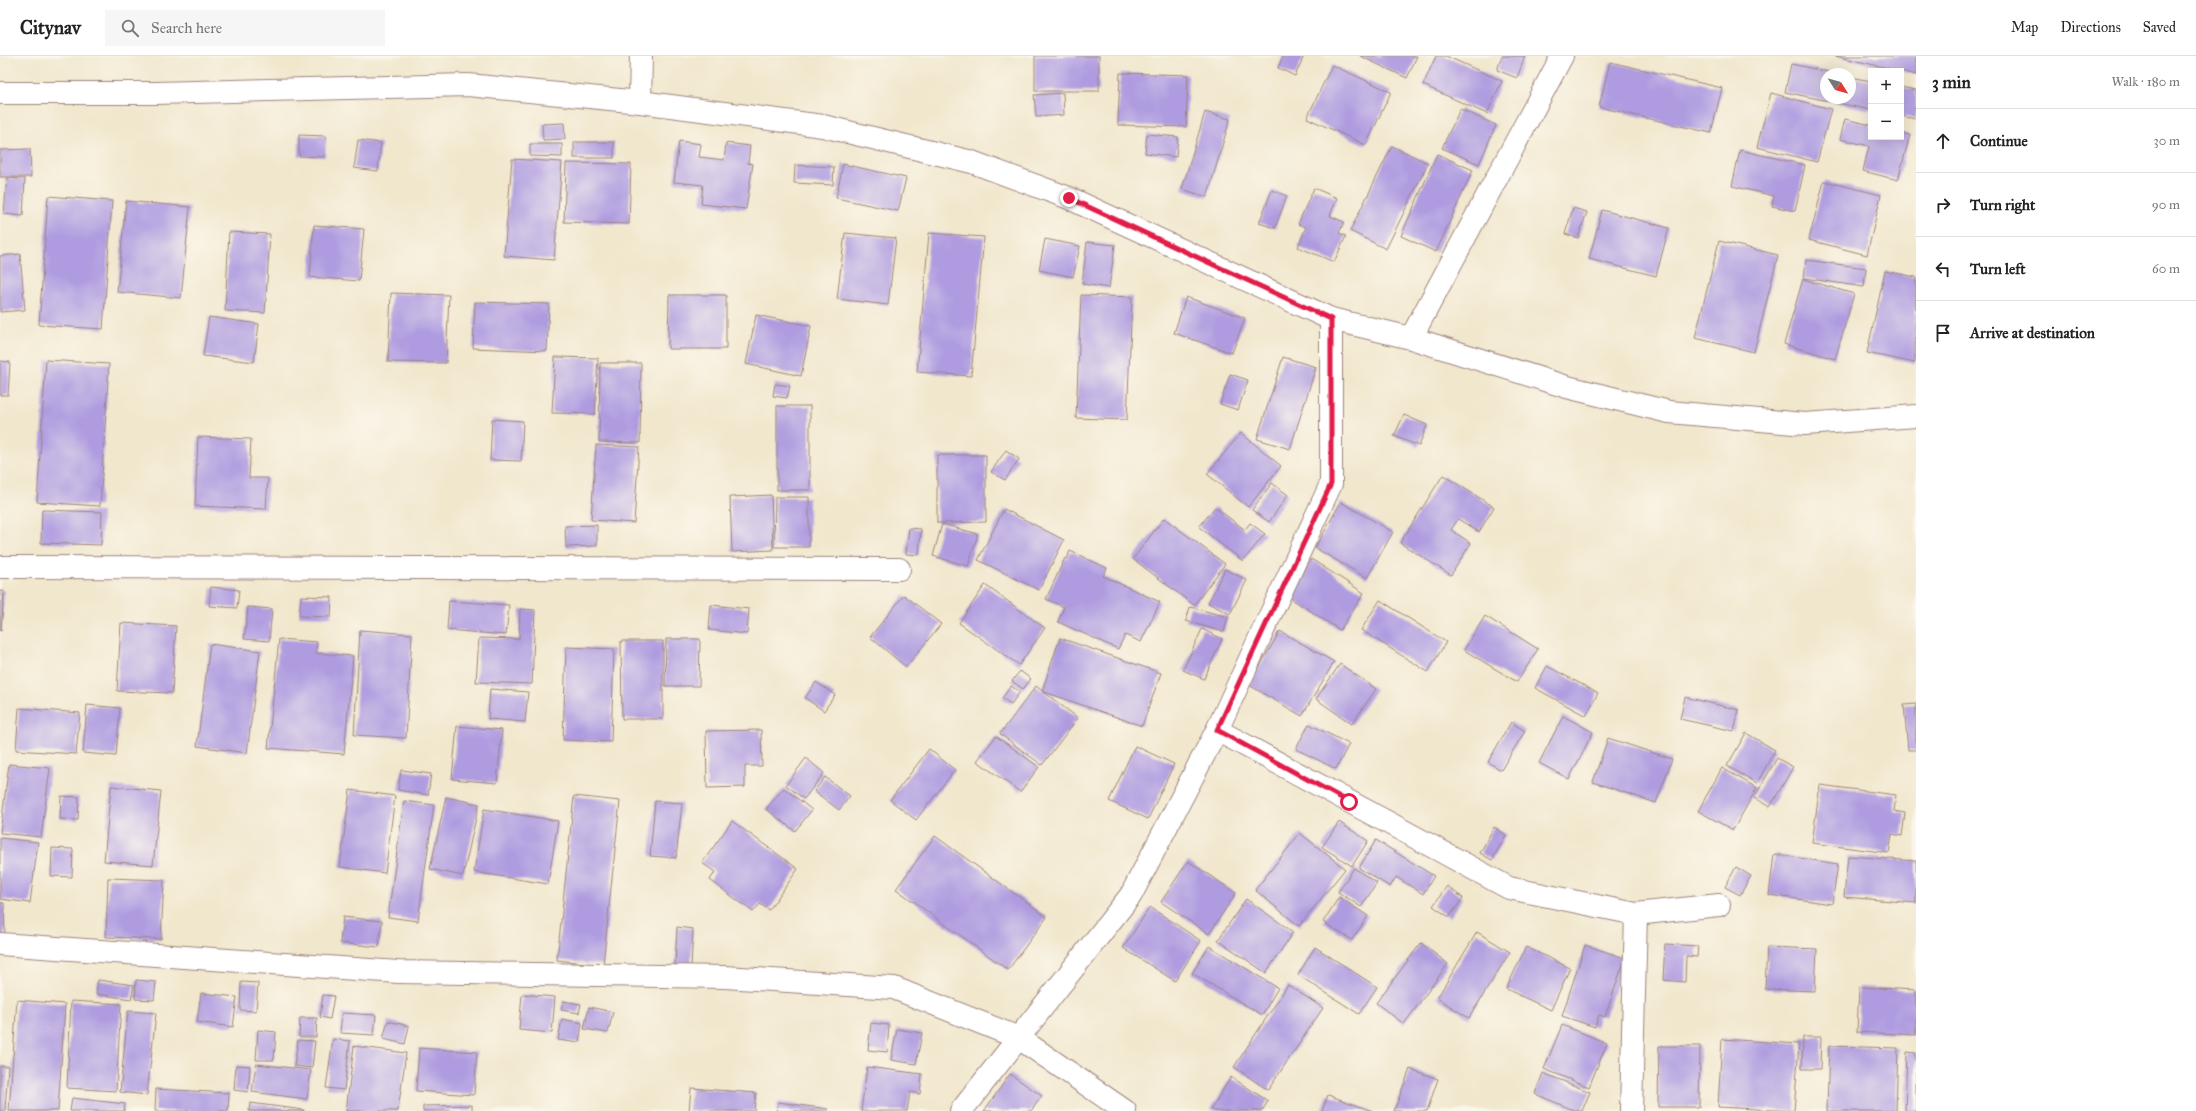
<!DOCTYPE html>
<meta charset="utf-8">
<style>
:root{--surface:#fff;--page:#f6f6f6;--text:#222;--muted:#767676;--line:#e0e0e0}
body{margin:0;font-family:"IM FELL Great Primer",serif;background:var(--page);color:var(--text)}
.controls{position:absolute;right:12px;top:12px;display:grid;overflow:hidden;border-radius:0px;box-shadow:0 4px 16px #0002}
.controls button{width:36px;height:36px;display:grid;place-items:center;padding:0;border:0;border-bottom:1px solid var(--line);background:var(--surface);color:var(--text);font:20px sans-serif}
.compass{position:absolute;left:1820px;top:12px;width:36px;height:36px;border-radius:50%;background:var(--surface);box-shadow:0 4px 16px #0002;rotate:127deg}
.stop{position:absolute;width:12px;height:12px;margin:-9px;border:3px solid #e11d48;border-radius:50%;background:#fff}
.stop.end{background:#e11d48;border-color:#fff;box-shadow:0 1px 4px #0008}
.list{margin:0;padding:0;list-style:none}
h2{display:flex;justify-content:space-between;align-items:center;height:52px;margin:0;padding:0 16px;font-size:17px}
h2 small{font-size:13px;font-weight:400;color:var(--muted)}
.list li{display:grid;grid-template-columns:26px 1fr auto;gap:12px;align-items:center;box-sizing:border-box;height:64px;padding:0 16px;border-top:1px solid var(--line)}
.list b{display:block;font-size:15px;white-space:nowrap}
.list em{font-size:13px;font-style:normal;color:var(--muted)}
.icon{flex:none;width:22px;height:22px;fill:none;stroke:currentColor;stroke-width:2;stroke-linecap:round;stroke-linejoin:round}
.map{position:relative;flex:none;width:1916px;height:1055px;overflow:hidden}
header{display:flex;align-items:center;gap:24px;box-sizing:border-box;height:56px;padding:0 20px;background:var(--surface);border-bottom:1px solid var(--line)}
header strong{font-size:19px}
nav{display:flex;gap:22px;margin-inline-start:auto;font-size:14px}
.search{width:280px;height:36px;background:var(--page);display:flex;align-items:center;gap:10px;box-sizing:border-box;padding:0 14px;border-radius:0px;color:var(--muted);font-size:15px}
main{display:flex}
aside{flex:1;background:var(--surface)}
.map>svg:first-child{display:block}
.building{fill:#af9ce0}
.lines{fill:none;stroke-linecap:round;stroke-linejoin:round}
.minor-casing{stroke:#9e837c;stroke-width:24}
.minor{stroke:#fff;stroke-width:22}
.route{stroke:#e11d48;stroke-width:5}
</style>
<header>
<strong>Citynav</strong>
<div class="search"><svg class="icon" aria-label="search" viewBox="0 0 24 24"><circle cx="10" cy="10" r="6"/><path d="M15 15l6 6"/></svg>Search here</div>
<nav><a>Map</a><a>Directions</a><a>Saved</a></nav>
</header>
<main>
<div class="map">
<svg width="1916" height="1055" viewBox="0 0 1916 1055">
<rect width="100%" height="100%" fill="#fbf7ec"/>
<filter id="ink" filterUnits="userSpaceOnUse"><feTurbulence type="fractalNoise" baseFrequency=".025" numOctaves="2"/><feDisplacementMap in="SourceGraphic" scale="8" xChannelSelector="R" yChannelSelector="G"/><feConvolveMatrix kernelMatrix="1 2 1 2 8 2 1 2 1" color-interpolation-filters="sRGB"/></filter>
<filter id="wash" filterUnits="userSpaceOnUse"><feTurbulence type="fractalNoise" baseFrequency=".012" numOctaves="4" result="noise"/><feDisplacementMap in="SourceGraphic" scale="16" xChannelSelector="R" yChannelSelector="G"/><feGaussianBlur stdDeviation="0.9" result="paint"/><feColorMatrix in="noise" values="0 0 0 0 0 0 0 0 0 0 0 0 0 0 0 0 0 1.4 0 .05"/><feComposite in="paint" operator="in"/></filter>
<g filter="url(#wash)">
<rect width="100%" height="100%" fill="#f1e7cd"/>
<g id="blocks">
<!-- building -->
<g class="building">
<rect x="1035" y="0" width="64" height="35"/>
<path d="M1283,0H1304L1295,20L1278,12Z"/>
<path d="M1360,0H1417L1407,22Z"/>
<path d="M1436,0H1446L1502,25L1487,58L1423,29Z"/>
<path d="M1502,0H1525L1517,22L1497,14Z"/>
<path d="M1835,0H1916V19L1901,15Z"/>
<path d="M1610,6L1722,32L1711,77L1599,51Z"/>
<path d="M1791,8L1834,17L1826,18V42H1850V21L1871,25V54L1785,36Z"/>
<path d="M1332,9L1391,36L1366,89L1307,62Z"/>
<path d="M1120,17L1188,19L1186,71L1118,69Z"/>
<path d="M1901,31L1916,34V63L1901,60Z"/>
<path d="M1063,37L1064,59L1036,61L1034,39Z"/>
<path d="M1771,37L1831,53L1817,106L1757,91Z"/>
<path d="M1460,53L1496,69L1479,108L1442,92Z"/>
<path d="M1205,56L1230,63L1207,141L1182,133Z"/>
<path d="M1845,63L1871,69V81H1901V77L1910,79L1898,124L1863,115L1869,90L1840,83Z"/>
<path d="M564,67L565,83L543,84L542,68Z"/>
<path d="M1147,78L1178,81L1176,101L1145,97Z"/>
<path d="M299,79L326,80L325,101L299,100Z"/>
<path d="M358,84L381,87L378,115L354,112Z"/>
<path d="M679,85L701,88L699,101L724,104L726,87L750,90L748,107L753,108L746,153L701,148L703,129L674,126Z"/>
<rect x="574" y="86" width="40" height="16"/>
<path d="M530,88H562V101L530,100Z"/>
<path d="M1392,90L1428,107L1386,193L1350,175Z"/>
<path d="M30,93L31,121H0V94Z"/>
<path d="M1740,94L1805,109L1795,155L1772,150L1774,140L1732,130Z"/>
<path d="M1437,98L1473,114L1436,196L1401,180Z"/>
<path d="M512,103L562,106L554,204L504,200Z"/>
<path d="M566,107L631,108L629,168L564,166Z"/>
<path d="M843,108L906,122L898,155L836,142Z"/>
<path d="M795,109L834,111L833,129L794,127Z"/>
<path d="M7,122L25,123L23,160L4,158Z"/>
<path d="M1824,125L1881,139L1867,199L1809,184Z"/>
<path d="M1314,132L1337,142L1330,160L1344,166L1339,177L1346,180L1334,206L1298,191L1306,171L1298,168Z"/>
<path d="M1272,134L1287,140L1275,172L1259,167Z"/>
<path d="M48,140L112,145L103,273L39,269Z"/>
<path d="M126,145L190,151L181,242L117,236Z"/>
<path d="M1573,152L1587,156L1578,182L1565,178Z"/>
<path d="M1602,154L1669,172L1656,220L1589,203Z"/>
<path d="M314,169L364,173L359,225L310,221Z"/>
<path d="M229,176L270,178L265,257L225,255Z"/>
<path d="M845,177L896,182L888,249L837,243Z"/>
<path d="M929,177L984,181L971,320L917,316Z"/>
<path d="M1045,183L1080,190L1073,221L1039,214Z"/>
<path d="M1719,185L1778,199L1754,296L1695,282Z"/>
<path d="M1087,186L1115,189L1109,232L1082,228Z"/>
<path d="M20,198L25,254L0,256V200Z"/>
<path d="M1806,204L1866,212L1864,231L1804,222Z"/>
<path d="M1885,215L1916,221L1915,307L1867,297Z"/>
<path d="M1803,223L1854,238L1835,303L1784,288Z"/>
<path d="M391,237L449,239L446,307L388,306Z"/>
<path d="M669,239H726V293H668Z"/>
<path d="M1081,239L1132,241L1127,364L1076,362Z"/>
<path d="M1186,241L1245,262L1232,297L1174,277Z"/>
<path d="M475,246L549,248L547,295L473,292Z"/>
<path d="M756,259L811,270L801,320L746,308Z"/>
<path d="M209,261L259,268L254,306L203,300Z"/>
<path d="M555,301L598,302L595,358L552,357Z"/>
<path d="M1283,301L1316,311L1290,393L1257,383Z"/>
<path d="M46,304L109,308L100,450L37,446Z"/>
<path d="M0,305L10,306L8,339H0Z"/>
<path d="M600,307H641L640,387L599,386Z"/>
<path d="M1230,318L1248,324L1238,354L1220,348Z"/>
<path d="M775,328L790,330L787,342L773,340Z"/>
<rect x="777" y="350" width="33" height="84"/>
<path d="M1404,359L1427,369L1419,390L1394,380Z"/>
<path d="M492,363L523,365L521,405L490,404Z"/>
<path d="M1241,377L1281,410L1248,451L1207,418Z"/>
<path d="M198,381L251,383L249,422H268L266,453L195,450Z"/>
<path d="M596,389L639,391L634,467L591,464Z"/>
<path d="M1006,394L1019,403L1005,424L991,416Z"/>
<path d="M937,399H986V466L937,467Z"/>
<path d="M1443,419L1494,451L1479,476L1458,463L1451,474L1471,487L1451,519L1400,487Z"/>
<path d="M1272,427L1288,439L1269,466L1252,454Z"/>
<path d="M771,439L773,494L732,496L730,441Z"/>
<path d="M775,441H809V491H774Z"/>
<path d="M1341,446L1393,476L1367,522L1315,492Z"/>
<path d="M1215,451L1245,474L1250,467L1265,478L1243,505L1199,471Z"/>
<path d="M1004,453L1064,484L1039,534L978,504Z"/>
<path d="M42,454L102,456L101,489L41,487Z"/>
<path d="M1164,462L1225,508L1194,549L1133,503Z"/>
<path d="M942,468L978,478L968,510L933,500Z"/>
<path d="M597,469V490L566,491L565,470Z"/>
<path d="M909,472L921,473L919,499L906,498Z"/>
<path d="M1070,495L1107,512L1103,520L1160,546L1141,586L1125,579L1118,593L1058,566L1064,551L1046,543L1065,502L1067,503Z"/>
<path d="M1311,503L1364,537L1340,574L1287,540Z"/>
<path d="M1225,513L1247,524L1230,558L1208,547Z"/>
<path d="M985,529L1045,572L1019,609L959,567Z"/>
<path d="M211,531L239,534L237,552L209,550Z"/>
<path d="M0,535H4L1,575H0Z"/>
<path d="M904,539L941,568L906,611L870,581Z"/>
<path d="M301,540L332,541L331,561L299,560Z"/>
<path d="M1380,544L1446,586L1428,616L1361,574Z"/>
<path d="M449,545L509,549L506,579L447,574Z"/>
<path d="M711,549L749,553L747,578L709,574Z"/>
<path d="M248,551L272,553L269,585L244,583Z"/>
<path d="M1190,551L1228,561L1224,576L1186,565Z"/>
<path d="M520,553L535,554L532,628L476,626L479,582L519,583Z"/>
<path d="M1485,560L1538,593L1517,626L1464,594Z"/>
<path d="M121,567L176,570L172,637L117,635Z"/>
<path d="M1202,573L1222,583L1204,623L1183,614Z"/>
<path d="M360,574L412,578L406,682L354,679Z"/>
<path d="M1280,575L1334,606L1302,660L1249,629Z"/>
<path d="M1060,582L1161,617L1142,670L1042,635Z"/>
<path d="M279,583L317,586L316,597L353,600L344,698L268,692Z"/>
<path d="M666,583H700L699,630H665Z"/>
<path d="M621,585H663V663H622Z"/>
<path d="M210,588L260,595L247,697L197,690Z"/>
<path d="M566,591L614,593L611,686L563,684Z"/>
<path d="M1340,608L1376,633L1352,668L1316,643Z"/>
<path d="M1547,610L1598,637L1586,660L1535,632Z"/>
<path d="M1020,615L1031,623L1023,633L1012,625Z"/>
<path d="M816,626L835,639L824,655L805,642Z"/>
<path d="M1011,630L1020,636L1011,648L1002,642Z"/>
<path d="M1036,630L1078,662L1042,709L1000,678Z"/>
<path d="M490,633L528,636L525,666L488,663Z"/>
<path d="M1685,641L1739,654L1734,675L1680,663Z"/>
<path d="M1916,648V694H1908L1904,649Z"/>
<path d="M87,649L120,652L116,700L83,697Z"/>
<path d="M19,652L80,657L76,698L16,694Z"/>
<path d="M1563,660L1593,676L1569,723L1539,707Z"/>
<path d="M1511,666L1525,675L1501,714L1488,706Z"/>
<path d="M1309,668L1349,688L1336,713L1296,693Z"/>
<path d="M457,670L502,674L497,727L452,723Z"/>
<path d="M761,674L762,710H745V731L707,732L706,675Z"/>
<path d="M1746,677L1775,694L1757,727L1727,710Z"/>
<path d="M996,680L1039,711L1020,736L977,705Z"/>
<path d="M1608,682L1672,703L1656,747L1593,726Z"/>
<path d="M1135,690L1174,708L1148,763L1109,745Z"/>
<path d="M929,693L955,714L916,764L890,744Z"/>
<path d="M806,702L824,717L804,743L786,729Z"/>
<path d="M1777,702L1793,711L1770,751L1754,742Z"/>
<path d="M9,708L50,712L41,781L0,777Z"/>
<path d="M1722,712L1757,732L1733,774L1698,755Z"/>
<path d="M401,714L431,718L428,739L398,734Z"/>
<path d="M825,721L850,740L839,754L814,735Z"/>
<path d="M1820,729L1896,739L1894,755L1905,757L1902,780L1892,778L1889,797L1812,787Z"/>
<path d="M111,730L161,735L153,809L104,805Z"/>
<path d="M784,732L812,754L795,775L766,753Z"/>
<path d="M350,734L395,740L385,817L340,811Z"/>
<path d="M61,740L79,741L78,764L60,763Z"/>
<path d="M574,740L620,745L603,909L557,904Z"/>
<path d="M446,741L479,748L463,820L430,813Z"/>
<path d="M404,745L434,749L418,865L388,861Z"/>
<path d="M655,745L682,747L676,802L650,800Z"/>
<path d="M484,753L558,765L548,828L474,816Z"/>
<path d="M732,765L798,813L769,854L760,848L753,856L710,824L715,816L702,807Z"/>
<path d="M1339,766L1368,785L1352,810L1322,791Z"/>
<path d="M1494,771L1506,779L1492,804L1480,797Z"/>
<path d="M1300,777L1345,813L1299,870L1255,834Z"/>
<path d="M935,780L1047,861L1008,914L896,833Z"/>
<path d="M0,782L38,786L30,847L0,843Z"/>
<path d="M1376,784L1434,820L1423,838L1396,821L1390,831L1359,812Z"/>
<path d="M52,792L73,793L72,821L51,820Z"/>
<path d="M1774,798L1838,808L1832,848L1769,839Z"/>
<path d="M1848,800L1916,805V847L1844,841Z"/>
<path d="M1188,805L1236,837L1209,878L1161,846Z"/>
<path d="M1736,811L1751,820L1740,839L1725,831Z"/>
<path d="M1354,812L1377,827L1361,851L1338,836Z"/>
<path d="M108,822L164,824L161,883L106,881Z"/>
<path d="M1447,830L1463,842L1449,861L1433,850Z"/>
<path d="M1339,841L1368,860L1352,884L1323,866Z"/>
<path d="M1246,843L1293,876L1266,917L1218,884Z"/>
<path d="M0,847H4L5,880H0Z"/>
<path d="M1150,851L1201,885L1175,925L1123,892Z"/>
<path d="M343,861L382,865L379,891L340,887Z"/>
<path d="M677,871L693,873L691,911L675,910Z"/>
<path d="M1477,876L1510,896L1469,962L1437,942Z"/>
<path d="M1421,887L1448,908L1404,968L1376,947Z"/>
<path d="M1665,888L1698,890L1697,901L1686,900L1685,926L1663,924Z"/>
<path d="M1585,889L1625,902L1605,961L1599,959L1595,971L1562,960Z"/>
<path d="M1209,890L1278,932L1262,959L1192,917Z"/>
<path d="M1315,891L1377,931L1359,958L1298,919Z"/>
<path d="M1526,891L1570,912L1551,954L1506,933Z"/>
<path d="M1767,891L1817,893L1815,935L1765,933Z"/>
<path d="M98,924L134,929L131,943L96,938Z"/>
<path d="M136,924L156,926L154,944L135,943Z"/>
<path d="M241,926L258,927L256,955L240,954Z"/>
<path d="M1288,929L1323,952L1268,1034L1234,1011Z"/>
<path d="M1859,931L1916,934V979L1857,976Z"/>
<path d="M201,937L237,941L233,971L197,966Z"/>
<path d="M522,938L555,941L552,977L519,974Z"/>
<path d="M323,939L334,940L330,963L320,961Z"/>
<path d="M17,944L65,948L58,1055H9Z"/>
<path d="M71,945L121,948L116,1035L67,1032Z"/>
<path d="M563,945L581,948L579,957L561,954Z"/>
<path d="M589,951L613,956L608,977L584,973Z"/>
<path d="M128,955L156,957L147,1039L120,1036Z"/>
<path d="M342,957L376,959L374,979L340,977Z"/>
<path d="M300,962H317L316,981H299Z"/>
<path d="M562,963L582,967L579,987L558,984Z"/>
<path d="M388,965L409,970L405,988L383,983Z"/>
<path d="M871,967L889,969L887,996L868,994Z"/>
<path d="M1562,969L1607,987L1589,1031L1544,1013Z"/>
<path d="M897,973L922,977L916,1008L891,1004Z"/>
<path d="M258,974L276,976L274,1004H256Z"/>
<path d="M1803,981H1821L1820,1013H1802Z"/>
<path d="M333,983L350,985L344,1034L326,1032Z"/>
<path d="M1722,983L1799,988L1794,1055L1718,1051Z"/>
<path d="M298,984L315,985L312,1012L294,1010Z"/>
<path d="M354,990L406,997L398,1055H346Z"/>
<path d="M1659,990H1700L1699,1051H1658Z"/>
<path d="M1829,990L1898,992L1896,1055H1827Z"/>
<path d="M419,992L477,996L474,1039L416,1035Z"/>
<path d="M1907,996L1916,997V1055H1905Z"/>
<path d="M256,1008L311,1014L307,1043L252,1036Z"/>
<path d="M236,1009L250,1010L248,1036L234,1034Z"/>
<path d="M0,1010H8L5,1055H0Z"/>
<path d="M867,1011L922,1018L920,1038L910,1036L907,1055H861Z"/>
<path d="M1410,1013L1438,1023L1427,1055H1394Z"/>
<path d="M1543,1017L1590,1036L1582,1055H1576L1535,1038Z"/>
<path d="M1010,1018L1042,1040L1031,1055H984Z"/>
<path d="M1231,1021L1268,1045L1262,1055H1215L1211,1053Z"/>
<path d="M691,1032L756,1037L754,1055H689Z"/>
<path d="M156,1033L229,1037L228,1055H155Z"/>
<path d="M1328,1039L1373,1055H1322Z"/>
<path d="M72,1042L125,1048L124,1055H70Z"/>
<path d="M778,1046L828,1053L827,1055H776Z"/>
<path d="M250,1047L304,1054V1055H249Z"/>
<path d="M472,1049V1055H423V1050Z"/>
</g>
</g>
</g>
<g filter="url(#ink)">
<use href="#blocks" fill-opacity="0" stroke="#9e837c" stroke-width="1"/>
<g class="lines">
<!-- minor casing -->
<g class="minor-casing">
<g id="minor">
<path d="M0,37H156L468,29L640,46L823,70L972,106L1069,142L1331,263L1411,282L1567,331L1669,356L1805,368L1916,360"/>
<path d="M640,46L641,0"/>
<path d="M1411,282L1562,0"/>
<path d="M0,511L899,513"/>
<path d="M1217,674L1509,832L1636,858L1719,849"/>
<path d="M0,888L398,916L725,921L894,932L1019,982L1125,1055"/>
<path d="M961,1055L1131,839L1217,674L1331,428V263"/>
<path d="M1631,1055L1636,858"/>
</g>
</g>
<!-- minor -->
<use href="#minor" class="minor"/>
</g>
</g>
<g class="lines" filter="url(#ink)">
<!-- route -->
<path class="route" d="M1069,142L1331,263V428L1217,674L1349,746"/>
</g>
</svg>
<div class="controls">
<button>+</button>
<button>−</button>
</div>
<svg class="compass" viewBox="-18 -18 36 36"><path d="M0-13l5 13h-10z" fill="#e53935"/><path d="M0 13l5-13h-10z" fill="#767676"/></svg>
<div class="stop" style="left:1349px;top:746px"></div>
<div class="stop end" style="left:1069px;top:142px"></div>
</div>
<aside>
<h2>3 min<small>Walk · 180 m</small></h2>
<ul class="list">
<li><svg class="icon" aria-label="ahead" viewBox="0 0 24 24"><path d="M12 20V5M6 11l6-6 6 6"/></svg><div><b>Continue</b></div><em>30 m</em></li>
<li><svg class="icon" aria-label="right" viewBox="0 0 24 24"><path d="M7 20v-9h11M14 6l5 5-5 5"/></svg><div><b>Turn right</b></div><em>90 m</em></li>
<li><svg class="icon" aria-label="left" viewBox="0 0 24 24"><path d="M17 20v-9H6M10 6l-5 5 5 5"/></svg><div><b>Turn left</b></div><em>60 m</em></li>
<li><svg class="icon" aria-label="arrive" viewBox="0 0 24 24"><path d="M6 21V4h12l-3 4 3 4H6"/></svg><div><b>Arrive at destination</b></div></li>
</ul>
</aside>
</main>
